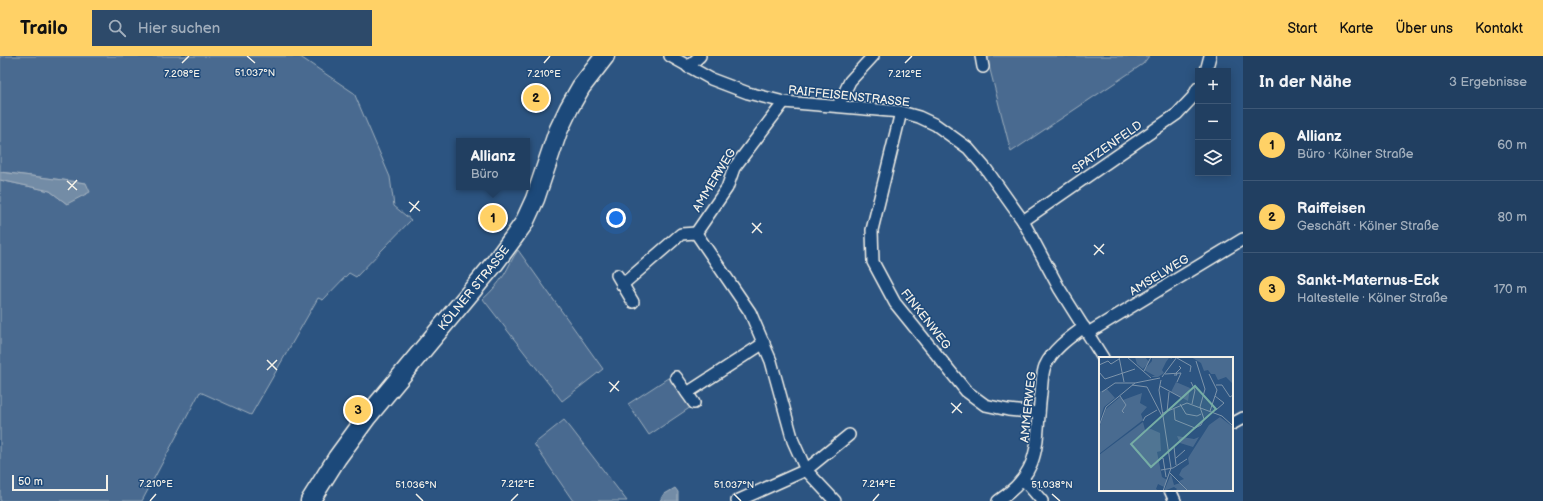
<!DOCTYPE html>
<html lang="de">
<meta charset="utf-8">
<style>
:root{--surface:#213f61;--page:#2d4a6a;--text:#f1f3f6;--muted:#a2afbd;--line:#3e5876;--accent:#ffd166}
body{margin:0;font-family:"Balsamiq Sans",sans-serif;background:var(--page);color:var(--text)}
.controls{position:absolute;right:12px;top:12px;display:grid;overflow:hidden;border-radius:0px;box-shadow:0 2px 10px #0003}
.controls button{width:36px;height:36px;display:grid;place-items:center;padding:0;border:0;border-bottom:1px solid var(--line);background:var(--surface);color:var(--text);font:20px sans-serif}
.scale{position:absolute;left:12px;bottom:10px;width:96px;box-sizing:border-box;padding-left:4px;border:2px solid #f4f1e8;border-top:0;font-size:11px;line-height:14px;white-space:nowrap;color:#f4f1e8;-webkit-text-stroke:3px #1f4a7a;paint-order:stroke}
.you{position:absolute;left:616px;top:162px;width:14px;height:14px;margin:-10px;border:3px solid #fff;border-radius:50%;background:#1a73e8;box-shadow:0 0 0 6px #1a73e833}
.badge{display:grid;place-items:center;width:26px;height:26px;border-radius:50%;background:var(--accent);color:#111;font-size:13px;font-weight:700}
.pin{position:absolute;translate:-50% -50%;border:2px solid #fff;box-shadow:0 1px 4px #0006}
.popup{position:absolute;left:456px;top:82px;width:74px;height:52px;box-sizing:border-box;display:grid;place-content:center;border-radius:0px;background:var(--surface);filter:drop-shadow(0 1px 3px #0005);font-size:13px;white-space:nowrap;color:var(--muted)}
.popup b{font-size:15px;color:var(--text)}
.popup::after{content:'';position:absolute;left:50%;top:100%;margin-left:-8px;border:8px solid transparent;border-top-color:var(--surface)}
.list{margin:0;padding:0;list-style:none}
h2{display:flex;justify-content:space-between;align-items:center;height:52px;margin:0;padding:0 16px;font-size:17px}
h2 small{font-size:13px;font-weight:400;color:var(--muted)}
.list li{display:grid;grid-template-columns:26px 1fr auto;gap:12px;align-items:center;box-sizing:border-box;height:72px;padding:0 16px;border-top:1px solid var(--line)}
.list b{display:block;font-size:15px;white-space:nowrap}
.list p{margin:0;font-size:13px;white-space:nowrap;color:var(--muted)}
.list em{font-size:13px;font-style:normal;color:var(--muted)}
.icon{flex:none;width:22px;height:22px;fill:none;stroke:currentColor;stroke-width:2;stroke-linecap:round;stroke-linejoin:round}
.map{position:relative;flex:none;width:1243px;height:445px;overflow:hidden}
header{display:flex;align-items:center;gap:24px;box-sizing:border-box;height:56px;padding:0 20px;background:var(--accent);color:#111}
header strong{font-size:19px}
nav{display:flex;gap:22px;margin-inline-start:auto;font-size:14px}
.search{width:280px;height:36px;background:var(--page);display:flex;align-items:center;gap:10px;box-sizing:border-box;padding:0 14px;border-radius:0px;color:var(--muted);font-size:15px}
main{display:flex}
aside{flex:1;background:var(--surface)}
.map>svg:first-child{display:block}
.green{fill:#496b90;stroke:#9eaebc}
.water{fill:#738ca6;stroke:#a7b4c0}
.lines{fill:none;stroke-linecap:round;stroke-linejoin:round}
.street-casing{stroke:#f4f1e8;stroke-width:14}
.primary-casing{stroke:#f4f1e8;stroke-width:21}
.street{stroke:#1f4a7a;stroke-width:11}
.primary{stroke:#1f4a7a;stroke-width:18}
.ticks{fill:none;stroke:#f4f1e8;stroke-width:1.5}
.labels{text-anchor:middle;stroke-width:3;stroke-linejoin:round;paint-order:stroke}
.street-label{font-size:12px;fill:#f4f1e8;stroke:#1f4a7a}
.inset-road{fill:none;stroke:#7c93aa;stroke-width:1}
.view{fill:#76ada5;fill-opacity:0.15;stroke:#76ada5;stroke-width:2}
.inset-edge{fill:none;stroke:#f4f1e8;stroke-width:2}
.ticks-label{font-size:10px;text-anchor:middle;fill:#f4f1e8;stroke:#1f4a7a;stroke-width:3;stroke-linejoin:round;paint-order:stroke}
</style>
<header>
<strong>Trailo</strong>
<div class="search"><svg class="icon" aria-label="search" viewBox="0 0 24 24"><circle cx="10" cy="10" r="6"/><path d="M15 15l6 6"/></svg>Hier suchen</div>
<nav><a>Start</a><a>Karte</a><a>Über uns</a><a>Kontakt</a></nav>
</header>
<main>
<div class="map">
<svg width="1243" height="445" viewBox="0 0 1243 445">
<rect width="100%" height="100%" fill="#2c5481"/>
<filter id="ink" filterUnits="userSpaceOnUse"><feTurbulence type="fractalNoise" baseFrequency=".025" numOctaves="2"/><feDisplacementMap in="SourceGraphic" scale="8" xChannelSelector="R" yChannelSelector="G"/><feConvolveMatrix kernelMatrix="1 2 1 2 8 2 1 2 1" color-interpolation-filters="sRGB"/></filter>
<g filter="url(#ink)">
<!-- green -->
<g class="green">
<path d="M0,0H299L354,37L390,121L394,150L411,164L356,221L349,217L323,244L318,242L251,359L200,336L142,445H0V124L50,135L67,148L86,127L0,116Z"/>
<path d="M993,0H1149L1143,8L1011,96L987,2Z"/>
<path d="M518,194L603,313L562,345L483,243C491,236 498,228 504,219C509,211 512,202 518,194Z"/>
<path d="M671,320L691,351L649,379L628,348Z"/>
<path d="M564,364L570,371L627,445H573L534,388Z"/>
</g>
<!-- water -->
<g class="water">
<path d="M0,116L86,127L90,136L67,148L50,135L0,124Z"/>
<path d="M675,432L678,436V445H660L663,439Z"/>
</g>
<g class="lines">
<!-- street casing -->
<g class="street-casing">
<g id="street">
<path d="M670,0L711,23L748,37L784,46L901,56L919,61L936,69L968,92L986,113L1023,165L1059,232L1103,302"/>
<path d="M981,0L983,11"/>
<path d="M688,11L700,0"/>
<path d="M1206,15L1210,0"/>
<path d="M784,46L734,112L727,132L696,177L750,256L771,305L793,385L806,414L835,445"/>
<path d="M838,50L850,25L873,0"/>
<path d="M901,56L872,174L873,206L895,247L966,335L985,349L1008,354L1039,357"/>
<path d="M1023,165L1177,58L1193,41L1198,32"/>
<path d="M617,219L633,246"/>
<path d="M622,229L681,178L696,177"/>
<path d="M1088,277L1243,183"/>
<path d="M676,321L694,347"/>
<path d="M687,337L764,287"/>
<path d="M1232,368L1243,362"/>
<path d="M1023,423L1042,445"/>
<path d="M1170,434L1175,445"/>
<path d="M737,445L806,414L849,379"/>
<path d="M998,445C1044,414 1035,386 1041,337C1042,329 1042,317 1045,310C1053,293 1069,282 1084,271"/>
</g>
</g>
<!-- primary casing -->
<g class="primary-casing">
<g id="primary">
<path id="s1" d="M310,445L337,402L367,361L494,208L514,181L524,167L535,143L558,75L569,52L581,31L605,0"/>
</g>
</g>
<!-- street -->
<use href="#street" class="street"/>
<!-- primary -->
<use href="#primary" class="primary"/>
</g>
</g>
<!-- ticks -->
<path class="ticks" d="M247,0L255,7M182,7L189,0M544,7L550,0M905,7L912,0M67,125L77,134M68,134L77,124M409,146L420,155M410,156L419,145M752,167L762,177M752,177L761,167M1094,189L1104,198M1094,199L1104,188M267,304L277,314M267,314L277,304M609,326L619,335M610,336L619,325M951,347L962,357M952,357L961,347M416,438L423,445M734,438L741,445M1052,438L1060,445M150,445L156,438M511,445L518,438M873,445L879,438"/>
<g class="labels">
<!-- street labels -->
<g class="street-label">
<text transform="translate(849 40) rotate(6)" y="4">RAIFFEISENSTRASSE</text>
<text transform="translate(1107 91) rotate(-35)" y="4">SPATZENFELD</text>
<text transform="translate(714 124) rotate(-59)" y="4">AMMERWEG</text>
<text transform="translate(1159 219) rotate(-31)" y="4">AMSELWEG</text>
<text dy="4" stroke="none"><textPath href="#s1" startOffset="269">KÖLNER STRASSE</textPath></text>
<text transform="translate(926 263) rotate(52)" y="4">FINKENWEG</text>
<text transform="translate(1028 351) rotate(-84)" y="4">AMMERWEG</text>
</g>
</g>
<!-- overview -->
<g transform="translate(1099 301)">
<rect width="134" height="134" fill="#2c5481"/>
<path d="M36,0H46L50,5L44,12L38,7ZM53,0H73V2L70,1L67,5L63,13L65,16L59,20H54L47,15L53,19H56L45,13L53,4ZM92,0H134V27L127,20L119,23L116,17H112L109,13L105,14L102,6ZM77,25L91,31L89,44L72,35ZM8,32L16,41L5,50L0,66V35ZM43,36L41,46L48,50L42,57L44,63L0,97V71L7,52L21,40L24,43ZM121,60L134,70V134H89L80,124L85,122L80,118L83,112L90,107L89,101L110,68ZM44,65L46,73L52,72L61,76L62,94L58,95L63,120L68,123L65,130L59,127L57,132L60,134H0V98ZM78,79L95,82L100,80L94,90L81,86ZM72,117L75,128L81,126L88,134H76L78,132L75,130L65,134Z" fill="#496b90"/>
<path class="inset-road" d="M20,0L25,25M28,0L52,21M78,1L92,9L91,15M97,4L106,32L101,50M0,8L9,4L12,7L20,2M45,14L52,0M0,15L6,22L36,12M66,17L82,16L78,25M110,17L118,33L111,54M75,18H78L77,16L82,11L80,9M63,20L78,0M62,23L60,33L72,111L64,134M92,25L96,33L93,47M33,28L48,30L63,59M117,28H123L131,40L134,38M61,29L83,41M3,35L16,26H36M21,39L27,48L23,54L25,56M116,39L125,46L117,53M81,47L87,57L98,59L102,57M75,52L76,63L96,71L102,68L105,62L101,50M68,55L70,35M64,56L88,46L123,59L134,69M44,64L46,60L58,53M0,69L7,50L36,26L61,21M75,90L77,108M61,101H64L67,120M77,101L86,93M62,113L74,111L88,102M71,116L89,134"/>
<path class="view" d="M96,29L117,52L52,110L32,87Z"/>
<rect width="134" height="134" class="inset-edge"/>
</g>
<g class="ticks-label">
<text x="255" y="20">51.037°N</text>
<text x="182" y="21">7.208°E</text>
<text x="544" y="21">7.210°E</text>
<text x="905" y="21">7.212°E</text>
<text x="156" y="431">7.210°E</text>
<text x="518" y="431">7.212°E</text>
<text x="879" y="431">7.214°E</text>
<text x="416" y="432">51.036°N</text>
<text x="734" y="432">51.037°N</text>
<text x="1052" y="432">51.038°N</text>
</g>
</svg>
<div class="controls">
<button>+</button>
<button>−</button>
<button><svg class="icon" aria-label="layers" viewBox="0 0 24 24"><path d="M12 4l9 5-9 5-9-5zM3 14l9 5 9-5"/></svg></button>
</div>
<div class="scale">50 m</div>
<div class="you"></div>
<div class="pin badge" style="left:493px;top:162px">1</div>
<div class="popup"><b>Allianz</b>Büro</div>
<div class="pin badge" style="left:536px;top:42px">2</div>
<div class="pin badge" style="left:358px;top:354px">3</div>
</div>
<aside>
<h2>In der Nähe<small>3 Ergebnisse</small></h2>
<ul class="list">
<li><span class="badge">1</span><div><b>Allianz</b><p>Büro · Kölner Straße</p></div><em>60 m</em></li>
<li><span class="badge">2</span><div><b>Raiffeisen</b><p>Geschäft · Kölner Straße</p></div><em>80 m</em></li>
<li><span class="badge">3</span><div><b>Sankt-Maternus-Eck</b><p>Haltestelle · Kölner Straße</p></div><em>170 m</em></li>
</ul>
</aside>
</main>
